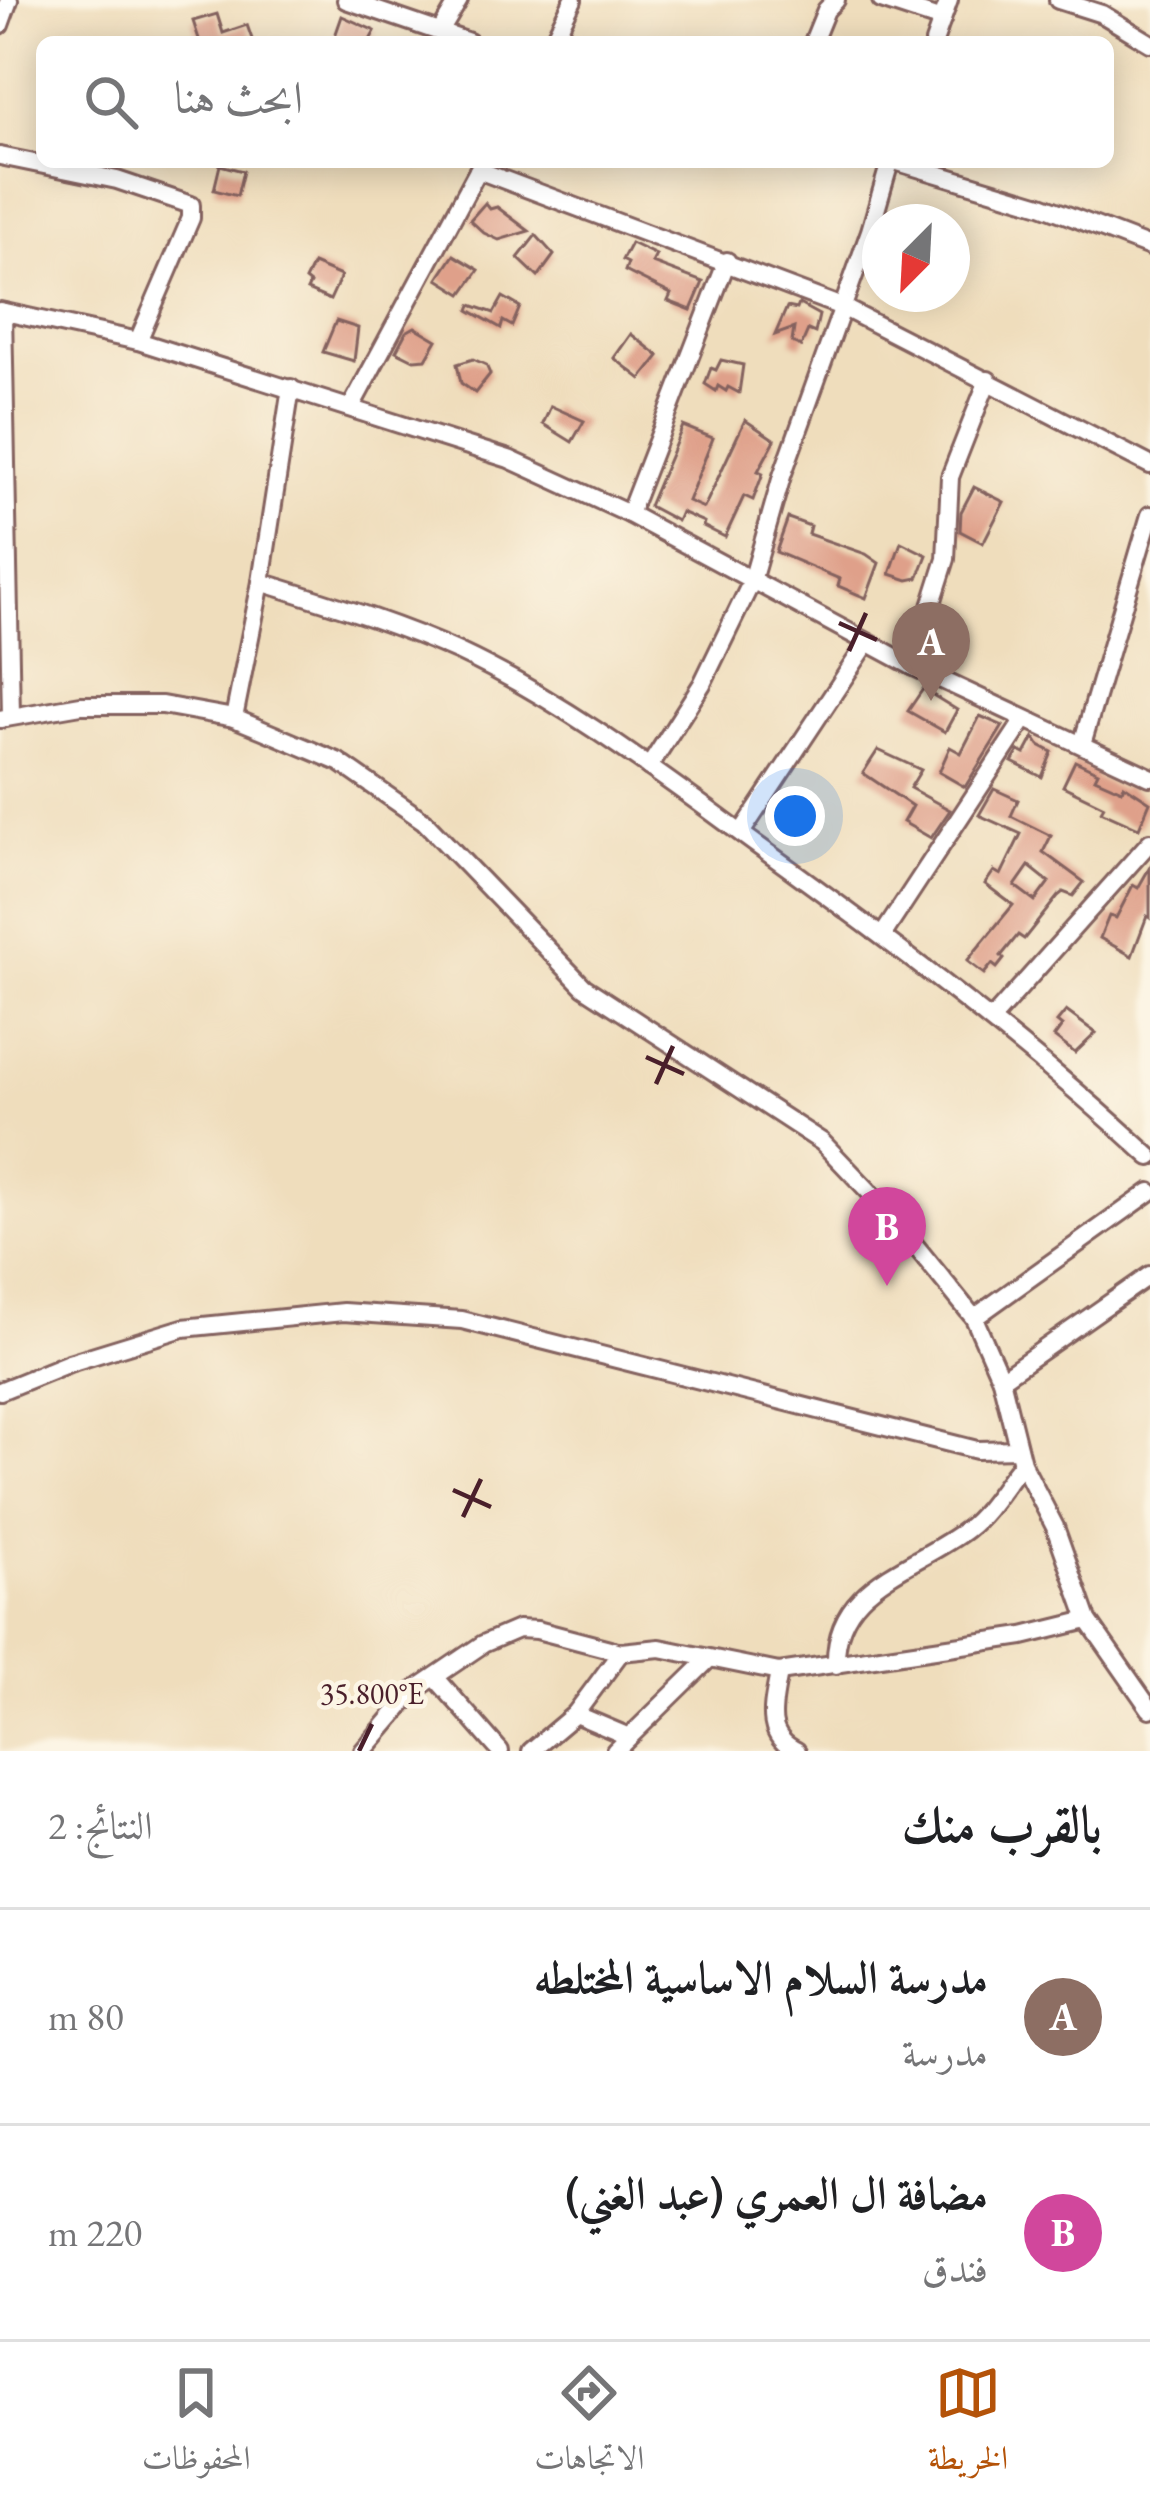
<!DOCTYPE html>
<html lang="ar">
<meta charset="utf-8">
<style>
:root{--surface:#fff;--page:#f6f6f6;--text:#202124;--muted:#757577;--line:#e0e0e0;--accent:#b45309}
body{margin:0;font-family:"EB Garamond",Amiri,serif;background:var(--page);color:var(--text);direction:rtl}
.compass{position:absolute;left:862px;top:204px;width:108px;height:108px;border-radius:50%;background:var(--surface);box-shadow:0 6px 30px #0003;rotate:204deg}
.you{position:absolute;left:795px;top:816px;width:42px;height:42px;margin:-30px;border:9px solid #fff;border-radius:50%;background:#1a73e8;box-shadow:0 0 0 18px #1a73e833}
.badge{display:grid;place-items:center;width:78px;height:78px;border-radius:50%;background:var(--accent);color:#fff;font-size:39px;font-weight:700}
.pin{position:absolute;translate:-50% -99px;filter:drop-shadow(0 3px 6px #0008)}
.pin::after{content:'';position:absolute;top:63px;width:42px;height:36px;background:inherit;clip-path:polygon(0 0,100% 0,50% 100%)}
.list{margin:0;padding:0;list-style:none}
h2{display:flex;justify-content:space-between;align-items:center;height:156px;margin:0;padding:0 48px;font-size:51px}
h2 small{font-size:39px;font-weight:400;color:var(--muted)}
.list li{display:grid;grid-template-columns:78px 1fr auto;gap:36px;align-items:center;box-sizing:border-box;height:216px;padding:0 48px;border-top:3px solid var(--line)}
.list b{display:block;font-size:45px;white-space:nowrap}
.list p{margin:0;font-size:39px;white-space:nowrap;color:var(--muted)}
.list em{font-size:39px;font-style:normal;color:var(--muted)}
.icon{flex:none;width:66px;height:66px;fill:none;stroke:currentColor;stroke-width:2;stroke-linecap:round;stroke-linejoin:round}
.map{position:relative;flex:none;width:1150px;height:1751px;overflow:hidden;direction:ltr}
.search{position:absolute;background:var(--surface);box-shadow:0 6px 30px #0003;left:36px;right:36px;top:36px;height:132px;display:flex;align-items:center;gap:30px;box-sizing:border-box;padding:0 42px;border-radius:18px;color:var(--muted);font-size:45px}
.sheet{height:588px;background:var(--surface)}
nav{display:flex;justify-content:space-around;align-items:center;box-sizing:border-box;height:168px;border-top:3px solid var(--line);background:var(--surface);font-size:33px;color:var(--muted)}
nav a{display:grid;justify-items:center;gap:6px}
nav .on{color:var(--accent)}
.map>svg:first-child{display:block}
.building{fill:#dfa08a;fill-rule:evenodd}
.lines{fill:none;stroke-linecap:round;stroke-linejoin:round}
.minor-casing{stroke:#84625e;stroke-width:22}
.minor{stroke:#fff;stroke-width:16}
.ticks{fill:none;stroke:#4a1f2b;stroke-width:4.5}
.ticks-label{font-size:30px;text-anchor:middle;fill:#4a1f2b;stroke:#fcf5e5;stroke-width:9;stroke-linejoin:round;paint-order:stroke}
</style>
<div class="map">
<svg width="1150" height="1751" viewBox="0 0 1150 1751">
<rect width="100%" height="100%" fill="#fcf5e5"/>
<filter id="ink" filterUnits="userSpaceOnUse"><feTurbulence type="fractalNoise" baseFrequency=".00833" numOctaves="2"/><feDisplacementMap in="SourceGraphic" scale="24" xChannelSelector="R" yChannelSelector="G"/><feConvolveMatrix kernelMatrix="1 2 1 2 8 2 1 2 1" color-interpolation-filters="sRGB"/></filter>
<filter id="wash" filterUnits="userSpaceOnUse"><feTurbulence type="fractalNoise" baseFrequency=".004" numOctaves="4" result="noise"/><feDisplacementMap in="SourceGraphic" scale="48" xChannelSelector="R" yChannelSelector="G"/><feGaussianBlur stdDeviation="2.7" result="paint"/><feColorMatrix in="noise" values="0 0 0 0 0 0 0 0 0 0 0 0 0 0 0 0 0 1.4 0 .05"/><feComposite in="paint" operator="in"/></filter>
<g filter="url(#wash)">
<rect width="100%" height="100%" fill="#efddbc"/>
<g id="blocks">
<!-- building -->
<g class="building">
<path d="M217,14L223,33L247,25L253,42H200L193,21Z"/>
<path d="M342,16L375,31L369,42H333Z"/>
<path d="M220,165L243,171L237,196L214,190Z"/>
<path d="M485,203L490,209L497,207L529,231L499,240L484,233L470,220Z"/>
<path d="M536,235L554,255L538,277L518,258Z"/>
<path d="M631,243L656,255L652,263L703,282L691,310L668,301L671,294L625,271L628,263L622,260Z"/>
<path d="M454,255L479,270L462,294L438,279Z"/>
<path d="M313,264L341,276L330,300L307,290L310,284L305,280Z"/>
<path d="M503,297L520,307L512,326L503,321L501,328L469,310L471,305L494,313Z"/>
<path d="M799,304L819,315L815,333L808,330L801,346L792,342L794,328L775,335L787,307L797,309Z"/>
<path d="M336,321L358,328L354,361L323,352Z"/>
<path d="M415,327L437,340L426,359L414,360L396,351L406,332Z"/>
<path d="M631,334L659,356L641,379L614,358Z"/>
<path d="M473,359L486,365L490,374L475,393L461,383L457,364Z"/>
<path d="M721,360L743,365L739,393L728,387L726,391L718,386L716,391L705,384L711,368L716,370Z"/>
<path d="M551,406L584,421L572,442L543,424Z"/>
<path d="M745,420L775,440L758,471L763,473L753,500L744,496L725,537L703,526L704,522L681,512L677,521L649,506L683,426L713,438L688,501L704,508Z"/>
<path d="M974,487L1004,502L983,543L960,531L961,512Z"/>
<path d="M788,518L810,526L808,534L866,554L879,563L866,598L838,586L840,579L776,552Z"/>
<path d="M901,542L927,555L918,578L908,580L890,574Z"/>
<path d="M923,689L957,710L945,732L908,711Z"/>
<path d="M980,716L1003,726L965,787L939,772L950,747L961,753Z"/>
<path d="M1034,737L1039,745L1052,752L1042,777L1012,762L1019,751L1025,754Z"/>
<path d="M878,750L921,770L910,788L950,810L931,838L903,822L912,806L863,773Z"/>
<path d="M1075,761L1098,772L1095,778L1122,790L1124,785L1150,802L1139,828L1101,811L1104,806L1063,786Z"/>
<path d="M994,789L1018,800L1011,816L1051,836L1043,852L1084,882L1073,896L1063,892L1058,896L1024,939L1018,935L1001,956L1004,959L997,968L992,964L984,974L967,961L1013,905L985,884L994,871L1001,875L1021,834L979,815ZM1029,866L1049,882L1035,901L1015,886Z"/>
<path d="M1150,867V918L1147,916L1132,956L1100,938L1109,916L1116,918L1133,885L1138,888Z"/>
<path d="M1066,1011L1096,1033L1075,1053L1054,1037L1062,1026L1057,1022Z"/>
</g>
</g>
</g>
<g filter="url(#ink)">
<use href="#blocks" fill-opacity="0" stroke="#84625e" stroke-width="3"/>
<g class="lines">
<!-- minor casing -->
<g class="minor-casing">
<g id="minor">
<path d="M346,0L469,42"/>
<path d="M881,0L942,20"/>
<path d="M1058,0L1102,14L1150,43"/>
<path d="M0,25L9,0"/>
<path d="M440,32L459,0"/>
<path d="M552,42L573,0"/>
<path d="M813,42L826,10L836,0"/>
<path d="M934,42L949,0"/>
<path d="M0,156L117,180L191,205V218L138,341"/>
<path d="M898,162L1041,205L1150,247"/>
<path d="M478,170L842,307L1150,465"/>
<path d="M0,311L138,341L509,459L629,514L912,666L1150,777"/>
<path d="M3,312L11,715"/>
<path d="M351,407L482,163"/>
<path d="M629,514L727,261"/>
<path d="M261,582C328,603 395,623 459,652C566,702 662,776 757,845C893,943 1027,1043 1150,1157"/>
<path d="M912,666L946,559L950,477L988,380"/>
<path d="M234,718L261,582L291,388"/>
<path d="M0,719L81,705H162L234,718L339,762L424,821L584,987L822,1142L883,1206L974,1318L1001,1379L1022,1463L1055,1527L1088,1620L1150,1709"/>
<path d="M1082,744L1150,515"/>
<path d="M649,767L702,684L752,581L782,476L870,231L890,162"/>
<path d="M741,833L867,643"/>
<path d="M882,936L1024,720"/>
<path d="M992,1019L1150,842"/>
<path d="M974,1318L1150,1192"/>
<path d="M1001,1379L1150,1275"/>
<path d="M0,1391L69,1363L183,1328L343,1312L462,1320L977,1450L1018,1449"/>
<path d="M836,1665C833,1584 915,1569 967,1529C989,1512 1004,1484 1022,1463"/>
<path d="M779,1672C774,1703 762,1735 797,1751"/>
<path d="M435,1677L500,1751"/>
<path d="M575,1714L627,1736"/>
<path d="M363,1751L415,1690L483,1644L518,1629L537,1630L621,1652L660,1648L779,1672L1023,1636L1088,1620"/>
<path d="M531,1751L575,1714L621,1652"/>
<path d="M615,1751L709,1659"/>
</g>
</g>
<!-- minor -->
<use href="#minor" class="minor"/>
</g>
</g>
<!-- ticks -->
<path class="ticks" d="M839,623L877,640M849,651L866,613M646,1057L684,1074M656,1084L673,1046M453,1490L491,1507M463,1517L481,1479M359,1751L372,1724"/>
<g class="ticks-label">
<text x="372" y="1704">35.800°E</text>
</g>
</svg>
<svg class="compass" viewBox="-18 -18 36 36"><path d="M0-13l5 13h-10z" fill="#e53935"/><path d="M0 13l5-13h-10z" fill="#757577"/></svg>
<div class="you"></div>
<div class="pin badge" style="left:931px;top:701px;background:#8d6e63">A</div>
<div class="pin badge" style="left:887px;top:1286px;background:#d1479c">B</div>
<div class="search"><svg class="icon" aria-label="search" viewBox="0 0 24 24"><circle cx="10" cy="10" r="6"/><path d="M15 15l6 6"/></svg>ابحث هنا</div>
</div>
<section class="sheet">
<h2>بالقرب منك<small>النتائج: 2</small></h2>
<ul class="list">
<li><span class="badge" style="background:#8d6e63">A</span><div><b>مدرسة السلام الاساسية المختلطه</b><p>مدرسة</p></div><em>80 m</em></li>
<li><span class="badge" style="background:#d1479c">B</span><div><b>مضافة ال العمري (عبد الغني)</b><p>فندق</p></div><em>220 m</em></li>
</ul>
</section>
<nav>
<a class="on"><svg class="icon" aria-label="map" viewBox="0 0 24 24"><path d="M3 6l6-2 6 2 6-2v14l-6 2-6-2-6 2zM9 4v14M15 6v14"/></svg>الخريطة</a>
<a><svg class="icon" aria-label="directions" viewBox="0 0 24 24"><path d="M12 3l9 9-9 9-9-9zM9 14v-3h6M13 9l2 2-2 2"/></svg>الاتجاهات</a>
<a><svg class="icon" aria-label="saved" viewBox="0 0 24 24"><path d="M7 4h10v16l-5-4-5 4z"/></svg>المحفوظات</a>
</nav>
